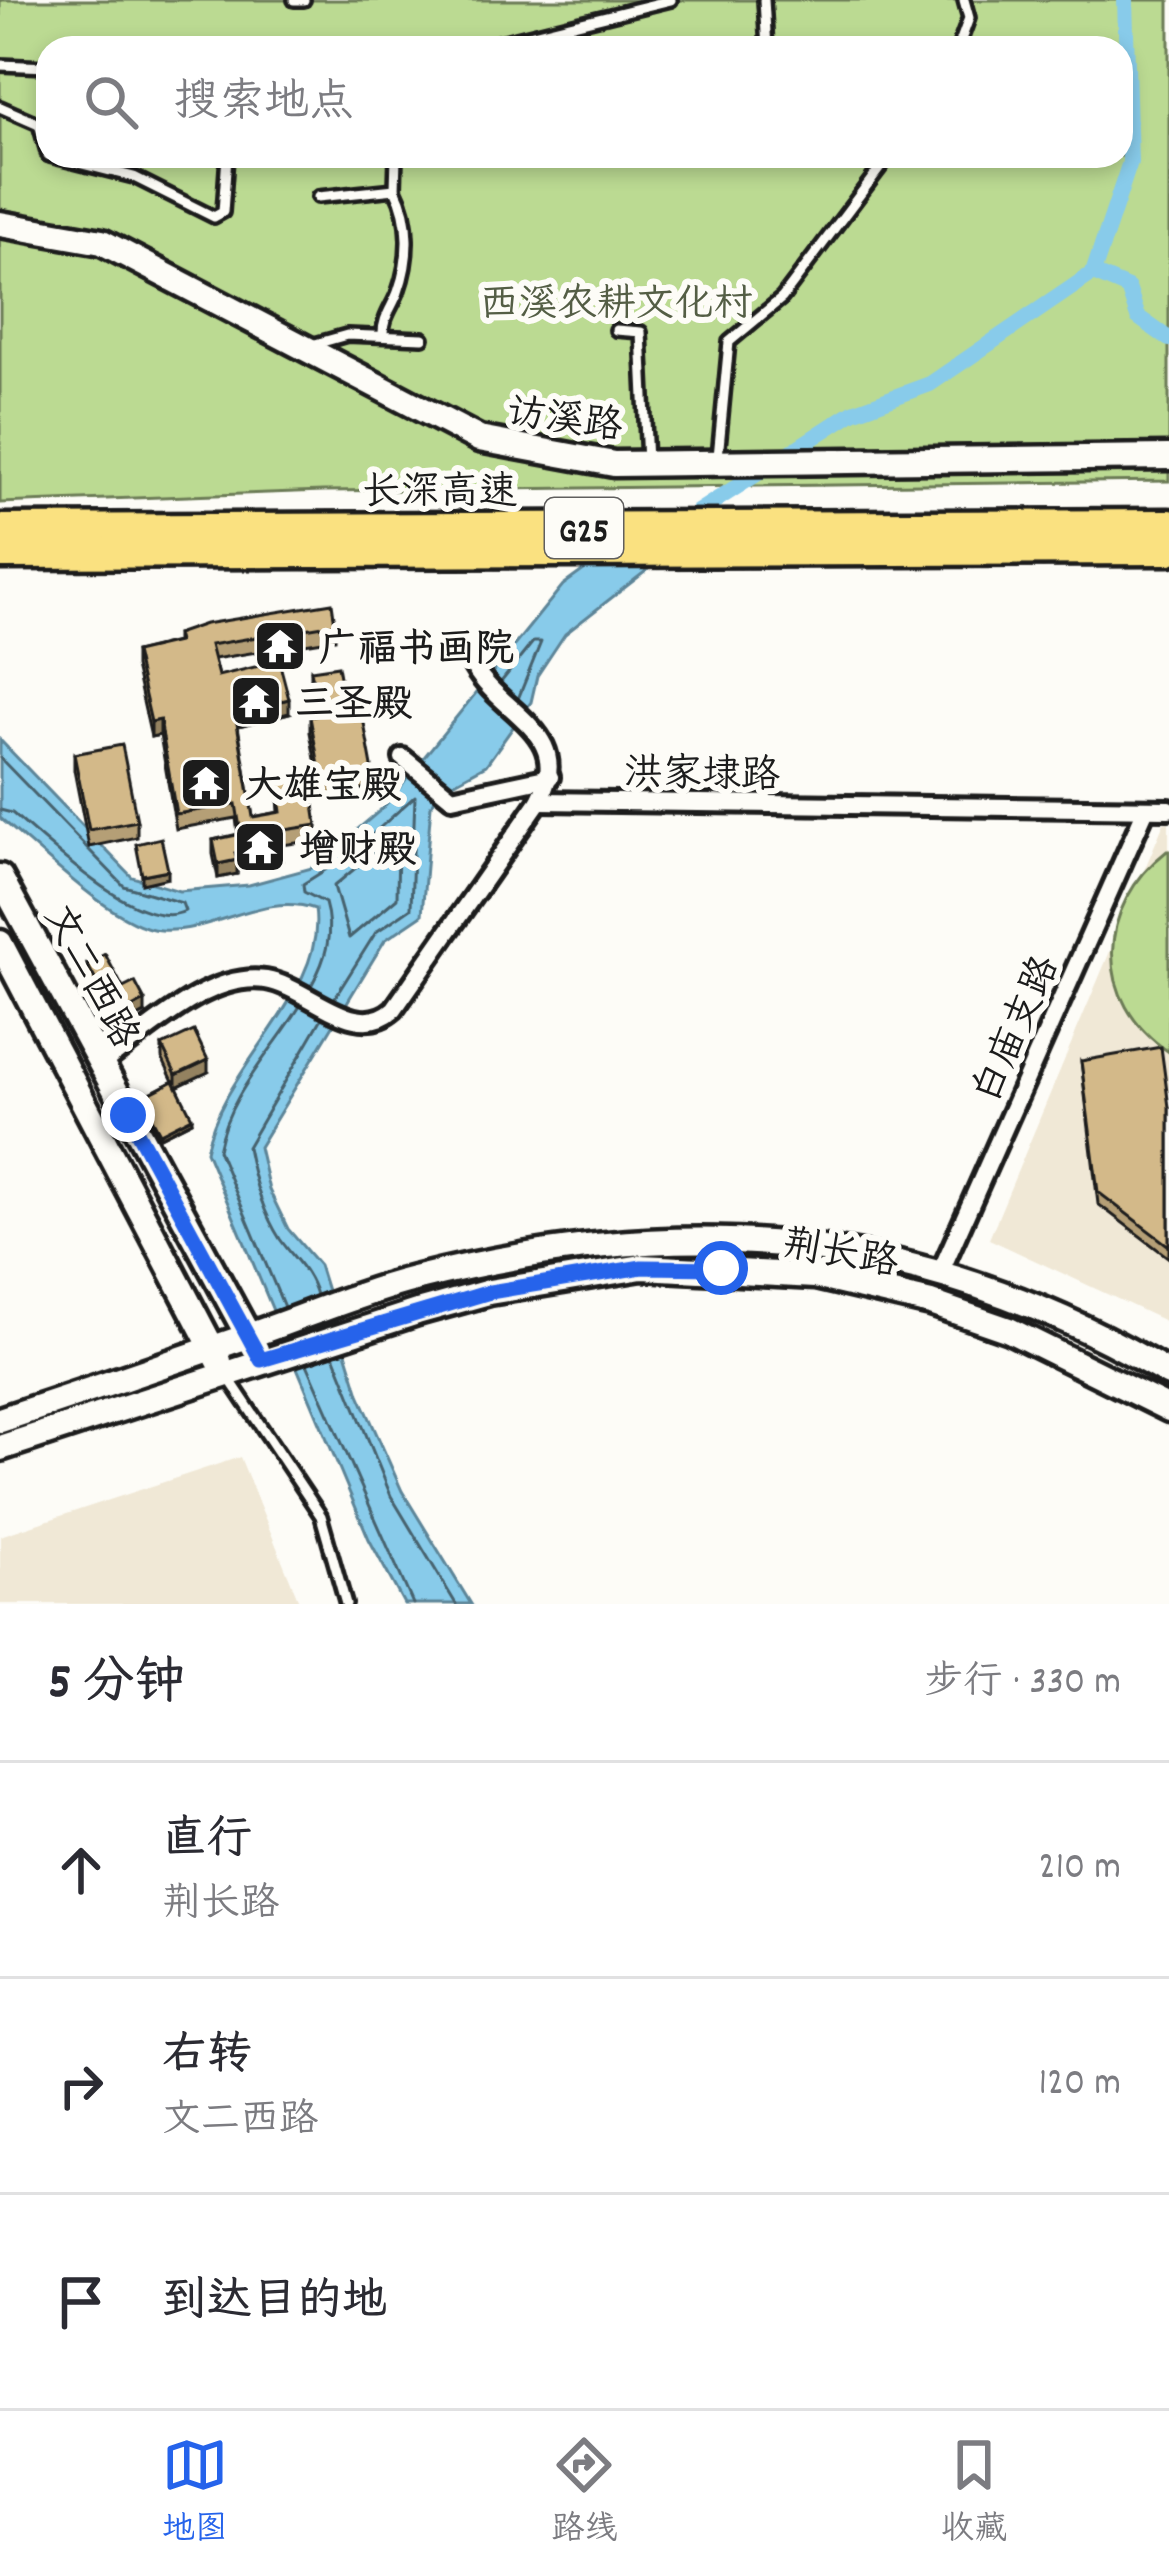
<!DOCTYPE html>
<html lang="zh">
<meta charset="utf-8">
<style>
:root{--surface:#fff;--page:#f2f2f3;--text:#2b2b33;--muted:#7c7c81;--line:#e1e1e2;--accent:#2563eb}
body{margin:0;font-family:Dekko,"LXGW WenKai TC",sans-serif;background:var(--page);color:var(--text)}
.stop{position:absolute;width:36px;height:36px;margin:-27px;border:9px solid #2563eb;border-radius:50%;background:#fff}
.stop.end{background:#2563eb;border-color:#fff;box-shadow:0 3px 12px #0008}
.list{margin:0;padding:0;list-style:none}
h2{display:flex;justify-content:space-between;align-items:center;height:156px;margin:0;padding:0 48px;font-size:51px}
h2 small{font-size:39px;font-weight:400;color:var(--muted)}
.list li{display:grid;grid-template-columns:78px 1fr auto;gap:36px;align-items:center;box-sizing:border-box;height:216px;padding:0 48px;border-top:3px solid var(--line)}
.list b{display:block;font-size:45px;white-space:nowrap}
.list p{margin:0;font-size:39px;white-space:nowrap;color:var(--muted)}
.list em{font-size:39px;font-style:normal;color:var(--muted)}
.icon{flex:none;width:66px;height:66px;fill:none;stroke:currentColor;stroke-width:2;stroke-linecap:round;stroke-linejoin:round}
.map{position:relative;flex:none;width:1169px;height:1604px;overflow:hidden}
.search{position:absolute;background:var(--surface);box-shadow:0 6px 18px #0003;left:36px;right:36px;top:36px;height:132px;display:flex;align-items:center;gap:30px;box-sizing:border-box;padding:0 42px;border-radius:36px;color:var(--muted);font-size:45px}
.sheet{height:804px;background:var(--surface)}
nav{display:flex;justify-content:space-around;align-items:center;box-sizing:border-box;height:168px;border-top:3px solid var(--line);background:var(--surface);font-size:33px;color:var(--muted)}
nav a{display:grid;justify-items:center;gap:6px}
nav .on{color:var(--accent)}
.map>svg:first-child{display:block}
.built{fill:#f0e8d6}
.green{fill:#bbda92;stroke:#6c7b57;stroke-width:3;fill-rule:evenodd}
.water{fill:#88cbea;stroke:#5d8598;stroke-width:3}
.lines{fill:none;stroke-linecap:round;stroke-linejoin:round}
.shore{stroke:#47626e;stroke-width:3}
.canal{stroke:#88cbea;stroke-width:16}
.lane-casing{stroke:#1c1c1c;stroke-width:18}
.street-casing{stroke:#1c1c1c;stroke-width:26}
.secondary-casing{stroke:#1c1c1c;stroke-width:33}
.highway-casing{stroke:#1c1c1c;stroke-width:39}
.lane{stroke:#fdfcf7;stroke-width:9}
.street{stroke:#fdfcf7;stroke-width:16}
.secondary{stroke:#fdfcf7;stroke-width:24}
.highway{stroke:#fae180;stroke-width:30}
.wall{fill:#b59f76;stroke:#1c1c1c;stroke-width:3}
.shaded-wall{fill:#948260;stroke:#1c1c1c;stroke-width:3}
.building{fill:#d3b989;stroke:#1c1c1c;stroke-width:3}
.route{stroke:#2563eb;stroke-width:15}
.labels{text-anchor:middle;stroke-width:12;stroke-linejoin:round;paint-order:stroke}
.shield{fill:#fdfcf7;stroke:#605f5e;stroke-width:3}
.shield-label{font-size:36px;font-weight:bold;fill:#1c1c1c}
.park-label{font-size:39px;fill:#545e45;stroke:#fdfcf7}
.street-label{font-size:39px;fill:#1c1c1c;stroke:#fdfcf7}
.poi-label{font-size:39px;font-weight:bold;fill:#1c1c1c;stroke:#fdfcf7;text-anchor:start}
</style>
<div class="map">
<svg width="1169" height="1604" viewBox="0 0 1169 1604">
<rect width="100%" height="100%" fill="#fdfcf7"/>
<filter id="ink" filterUnits="userSpaceOnUse"><feTurbulence type="fractalNoise" baseFrequency=".00833" numOctaves="2"/><feDisplacementMap in="SourceGraphic" scale="24" xChannelSelector="R" yChannelSelector="G"/><feConvolveMatrix kernelMatrix="1 2 1 2 8 2 1 2 1" color-interpolation-filters="sRGB"/></filter>
<g filter="url(#ink)">
<!-- built -->
<g class="built">
<path d="M1169,822V1323L989,1239L1164,823Z"/>
<path d="M240,1457L300,1604H0V1536Z"/>
</g>
<!-- green -->
<g class="green">
<path d="M0,0H1169V481L323,491L0,503ZM48,48H1121V156H48Z"/>
<path d="M1167,851H1169V1052C1092,1001 1096,906 1167,851Z"/>
</g>
<!-- water -->
<path class="water" d="M655,564L565,634L537,676L531,702L486,765L446,787L431,805L422,915L385,940L259,1147L269,1190L288,1229L319,1265L359,1394L402,1491L471,1604H404L369,1539L206,1151C223,1064 327,993 315,909C263,891 213,934 160,930C115,927 36,847 0,818V740L132,877L179,891L249,885L312,868L383,808L563,585L588,567Z"/>
<g class="lines">
<!-- shore -->
<g class="shore">
<path d="M501,682L533,642H541L518,699"/>
<path d="M0,758L124,886L182,903L185,911C140,934 48,843 12,813L0,810"/>
<path d="M389,840L398,844L397,898L349,938L334,886Z"/>
<path d="M311,986C326,959 334,933 325,903L304,892L303,884L352,853L415,796L411,908L376,932L334,999"/>
<path d="M316,1295C309,1270 294,1259 280,1239C262,1211 253,1178 247,1147L322,1018"/>
<path d="M284,1307L218,1150C229,1093 271,1054 300,1006"/>
<path d="M334,1355L391,1496L456,1604"/>
<path d="M307,1364L413,1604"/>
</g>
<!-- canal -->
<g class="canal">
<path d="M1093,273L1128,288L1138,317L1169,339"/>
<path d="M696,513L853,412L930,384L1093,273L1130,162L1125,0"/>
</g>
<!-- lane casing -->
<g class="lane-casing">
<g id="lane">
<path d="M294,0H304"/>
<path d="M764,0L767,48"/>
<path d="M476,48L671,0"/>
<path d="M958,48L969,18L964,0"/>
<path d="M0,65L48,67"/>
<path d="M0,107L39,124L48,155"/>
<path d="M50,156L134,177L214,217L223,212L227,156"/>
<path d="M395,189L396,156"/>
<path d="M318,197L395,189C411,220 410,259 398,292C392,308 382,318 383,336"/>
<path d="M616,330L641,332L647,463"/>
<path d="M308,346L347,335L423,338"/>
<path d="M718,457L729,342L782,298L889,156"/>
<path d="M228,1377L321,1516L346,1604"/>
</g>
</g>
<!-- street casing -->
<g class="street-casing">
<g id="street">
<path d="M403,758L452,798L550,777"/>
<path d="M539,801L1169,809"/>
<path d="M101,1064C146,1033 208,971 266,980C309,987 355,1044 394,1009L539,801C575,733 502,715 474,667"/>
<path d="M940,1273L1146,809"/>
</g>
</g>
<!-- secondary casing -->
<g class="secondary-casing">
<g id="secondary">
<path d="M0,224L102,242L479,439L614,464L1169,457"/>
<path d="M0,877L256,1350"/>
<path d="M0,943L219,1361"/>
<path d="M0,1420C81,1393 161,1366 242,1338C299,1319 355,1294 414,1279C686,1210 925,1229 1169,1374"/>
<path d="M0,1448L417,1312L489,1292L642,1267L815,1276L931,1303L1009,1330L1169,1409"/>
</g>
</g>
<!-- highway casing -->
<g class="highway-casing">
<g id="highway">
<path d="M0,530L1169,525"/>
<path d="M0,553L1169,549"/>
</g>
</g>
<!-- lane -->
<use href="#lane" class="lane"/>
<!-- street -->
<use href="#street" class="street"/>
<!-- secondary -->
<use href="#secondary" class="secondary"/>
<!-- highway -->
<use href="#highway" class="highway"/>
</g>
<!-- wall -->
<g class="wall">
<path d="M335,624V639L214,659L218,676L289,713L238,726L253,817L279,812L277,783L317,825V840L282,845V860L237,868V874L218,878L213,854V840L238,834L236,818L176,829L160,735L151,737L135,666V652L176,642V634Z"/>
<path d="M311,670L346,710L373,772V787L322,797L310,732V717L316,716L311,685Z"/>
<path d="M74,754L137,821V837L89,847L74,770Z"/>
<path d="M87,964L123,988L145,1013L115,1029L87,976Z"/>
<path d="M162,1046L208,1072L177,1087L192,1121L160,1137L141,1102V1098L173,1081L162,1058Z"/>
<path d="M1081,1061L1169,1107V1258L1098,1204Z"/>
</g>
<!-- shaded-wall -->
<g class="shaded-wall">
<path d="M289,699V713L235,727V712Z"/>
<path d="M160,720V735L151,737V722Z"/>
<path d="M237,860V874L218,878V864Z"/>
<path d="M168,870V878L142,884V875Z"/>
<path d="M145,1001V1013L115,1029V1017Z"/>
<path d="M208,1060V1072L176,1087V1075Z"/>
<path d="M192,1117V1121L160,1137V1133Z"/>
</g>
<!-- building -->
<g class="building">
<path d="M332,603L335,624L210,645L218,676L279,661L289,699L235,712L253,817L281,812L277,783L310,778L317,825L279,831L282,845L235,853L237,860L218,864L213,840L241,834L236,804L176,814L160,720L151,722L135,652L178,642L176,634L205,624Z"/>
<path d="M338,666L346,710L361,707L373,772L322,782L310,717L319,715L311,670Z"/>
<path d="M122,745L137,821L89,830L74,754Z"/>
<path d="M161,838L168,870L142,875L136,844Z"/>
<path d="M105,954L123,988L135,982L145,1001L115,1017L87,964Z"/>
<path d="M194,1031L208,1060L176,1075L162,1046Z"/>
<path d="M1161,1047L1169,1107V1246L1098,1192L1081,1061Z"/>
<path d="M174,1081L192,1117L160,1133L141,1098Z"/>
</g>
</g>
<g class="lines" filter="url(#ink)">
<!-- route -->
<path class="route" d="M128,1115L261,1360L490,1292L642,1267L721,1268"/>
</g>
<!-- icons -->
<defs>
<g id="temple-square" transform="scale(2.7)"><rect x="-9" y="-9" width="18" height="18" rx="4" fill="#1c1c1c" stroke="#fdfcf7"/><path d="M0-6L5-2H3V0L6.5 2.5H4V6H1.5V3h-3V6H-4V2.5H-6.5L-3 0V-2H-5Z" fill="#fff"/></g>
</defs>
<g fill-rule="evenodd">
<use href="#temple-square" x="280" y="646"/>
<use href="#temple-square" x="256" y="701"/>
<use href="#temple-square" x="206" y="783"/>
<use href="#temple-square" x="260" y="847"/>
</g>
<g class="labels">
<!-- shield labels -->
<rect class="shield" x="545" y="498" width="78" height="60" rx="9"/>
<g class="shield-label">
<text x="584" y="541">G25</text>
</g>
<!-- park labels -->
<g class="park-label">
<text x="616" y="315">西溪农耕文化村</text>
</g>
<!-- street labels -->
<g class="street-label">
<text transform="translate(565 416) rotate(8)" y="14">访溪路</text>
<text x="440" y="503">长深高速</text>
<text transform="translate(702 771) rotate(1)" y="14">洪家埭路</text>
<text transform="translate(94 975) rotate(62)" y="14">文二西路</text>
<text transform="translate(1013 1028) rotate(-66)" y="14">白庙支路</text>
<text transform="translate(841 1250) rotate(10)" y="14">荆长路</text>
</g>
<!-- poi labels -->
<g class="poi-label">
<text x="319" y="660">广福书画院</text>
<text x="295" y="715">三圣殿</text>
<text x="245" y="797">大雄宝殿</text>
<text x="299" y="861">增财殿</text>
</g>
</g>
</svg>
<div class="stop" style="left:721px;top:1268px"></div>
<div class="stop end" style="left:128px;top:1115px"></div>
<div class="search"><svg class="icon" aria-label="search" viewBox="0 0 24 24"><circle cx="10" cy="10" r="6"/><path d="M15 15l6 6"/></svg>搜索地点</div>
</div>
<section class="sheet">
<h2>5 分钟<small>步行 · 330 m</small></h2>
<ul class="list">
<li><svg class="icon" aria-label="ahead" viewBox="0 0 24 24"><path d="M12 20V5M6 11l6-6 6 6"/></svg><div><b>直行</b><p>荆长路</p></div><em>210 m</em></li>
<li><svg class="icon" aria-label="right" viewBox="0 0 24 24"><path d="M7 20v-9h11M14 6l5 5-5 5"/></svg><div><b>右转</b><p>文二西路</p></div><em>120 m</em></li>
<li><svg class="icon" aria-label="arrive" viewBox="0 0 24 24"><path d="M6 21V4h12l-3 4 3 4H6"/></svg><div><b>到达目的地</b></div></li>
</ul>
</section>
<nav>
<a class="on"><svg class="icon" aria-label="map" viewBox="0 0 24 24"><path d="M3 6l6-2 6 2 6-2v14l-6 2-6-2-6 2zM9 4v14M15 6v14"/></svg>地图</a>
<a><svg class="icon" aria-label="directions" viewBox="0 0 24 24"><path d="M12 3l9 9-9 9-9-9zM9 14v-3h6M13 9l2 2-2 2"/></svg>路线</a>
<a><svg class="icon" aria-label="saved" viewBox="0 0 24 24"><path d="M7 4h10v16l-5-4-5 4z"/></svg>收藏</a>
</nav>
